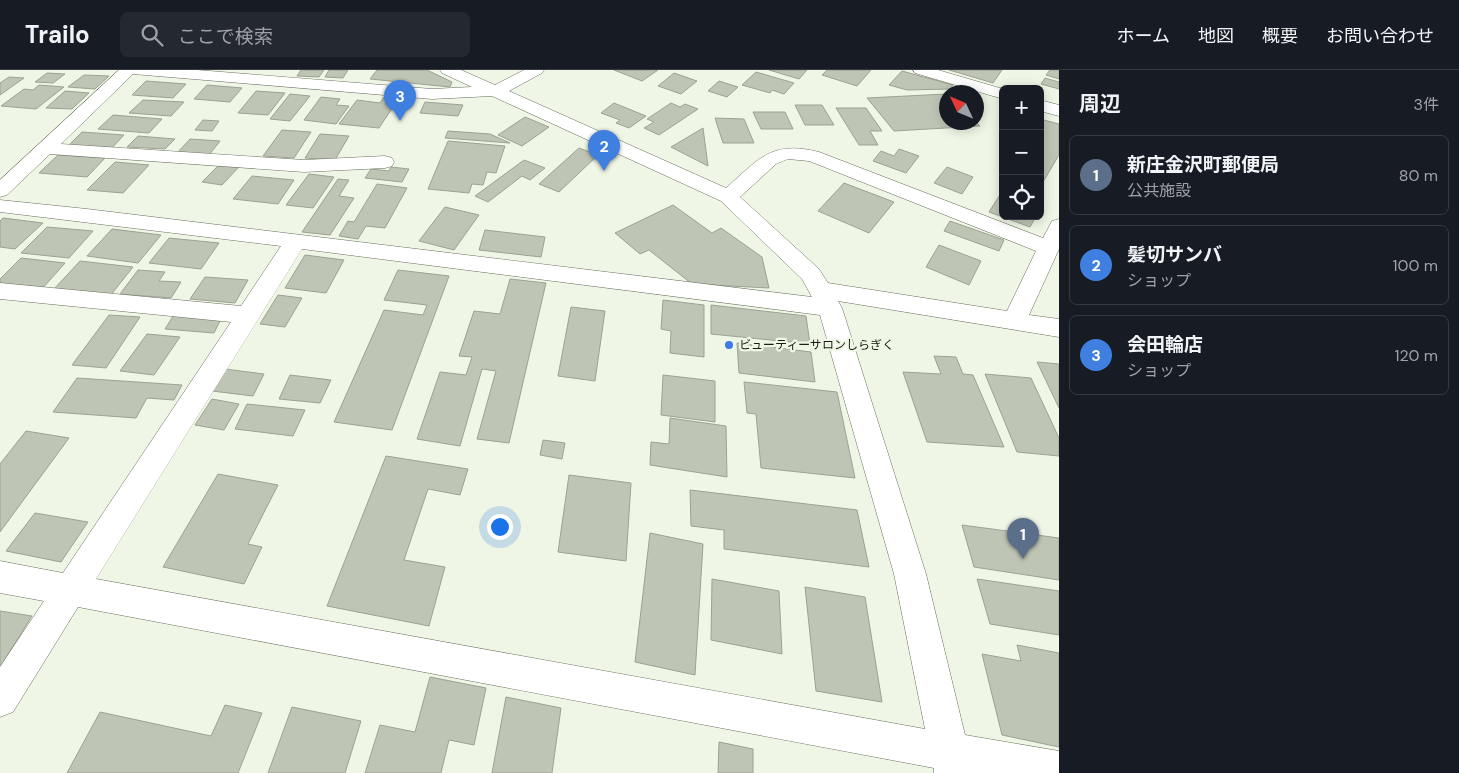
<!DOCTYPE html>
<html lang="ja">
<meta charset="utf-8">
<style>
:root{--surface:#171b24;--page:#242831;--text:#f1f3f6;--muted:#9ea1a6;--line:#363941;--accent:#3c7ae9}
body{margin:0;font-family:"DM Sans","Noto Sans JP",sans-serif;background:var(--page);color:var(--text)}
.controls{position:absolute;right:15px;top:15px;display:grid;overflow:hidden;border-radius:8px;box-shadow:0 2px 12px #0003}
.controls button{width:45px;height:45px;display:grid;place-items:center;padding:0;border:0;border-bottom:1px solid var(--line);background:var(--surface);color:var(--text);font:25px sans-serif}
.compass{position:absolute;left:939px;top:15px;width:45px;height:45px;border-radius:50%;background:var(--surface);box-shadow:0 2px 12px #0003;rotate:314deg}
.you{position:absolute;left:499px;top:456px;width:18px;height:18px;margin:-12px;border:4px solid #fff;border-radius:50%;background:#1a73e8;box-shadow:0 0 0 8px #1a73e833}
.badge{display:grid;place-items:center;width:32px;height:32px;border-radius:50%;background:var(--accent);color:#fff;font-size:16px;font-weight:700}
.pin{position:absolute;translate:-50% -41px;filter:drop-shadow(0 1px 2px #0008)}
.pin::after{content:'';position:absolute;top:26px;width:18px;height:15px;background:inherit;clip-path:polygon(0 0,100% 0,50% 100%)}
.list{margin:0;padding:0;list-style:none}
h2{display:flex;justify-content:space-between;align-items:center;height:65px;margin:0;padding:0 20px;font-size:21px}
h2 small{font-size:16px;font-weight:400;color:var(--muted)}
.list li{display:grid;grid-template-columns:32px 1fr auto;gap:15px;align-items:center;box-sizing:border-box;height:80px;margin:0 10px 10px;padding:0 10px;border:1px solid var(--line);border-radius:8px}
.list b{display:block;font-size:19px;white-space:nowrap}
.list p{margin:0;font-size:16px;white-space:nowrap;color:var(--muted)}
.list em{font-size:16px;font-style:normal;color:var(--muted)}
.icon{flex:none;width:28px;height:28px;fill:none;stroke:currentColor;stroke-width:2;stroke-linecap:round;stroke-linejoin:round}
.map{position:relative;flex:none;width:1059px;height:703px;overflow:hidden}
header{display:flex;align-items:center;gap:30px;box-sizing:border-box;height:70px;padding:0 25px;background:var(--surface);border-bottom:1px solid var(--line)}
header strong{font-size:24px}
nav{display:flex;gap:28px;margin-inline-start:auto;font-size:18px}
.search{width:350px;height:45px;background:var(--page);display:flex;align-items:center;gap:12px;box-sizing:border-box;padding:0 18px;border-radius:8px;color:var(--muted);font-size:19px}
main{display:flex}
aside{flex:1;background:var(--surface)}
.map>svg:first-child{display:block}
.building{fill:#bfc5b5;stroke:#9ca293}
.lines{fill:none;stroke-linecap:round;stroke-linejoin:round}
.minor-casing{stroke:#686e5f;stroke-width:1}
.minor{fill:#fff;fill-rule:evenodd}
.poi-dot{fill:#3c7ae9;stroke:#eff6e5;stroke-width:2}
.labels{text-anchor:middle;stroke-width:4.5;stroke-linejoin:round;paint-order:stroke}
.poi-label{font-size:12px;fill:#1a1c16;stroke:#eff6e5;text-anchor:start}
</style>
<header>
<strong>Trailo</strong>
<div class="search"><svg class="icon" aria-label="search" viewBox="0 0 24 24"><circle cx="10" cy="10" r="6"/><path d="M15 15l6 6"/></svg>ここで検索</div>
<nav><a>ホーム</a><a>地図</a><a>概要</a><a>お問い合わせ</a></nav>
</header>
<main>
<div class="map">
<svg width="1059" height="703" viewBox="0 0 1059 703">
<rect width="100%" height="100%" fill="#eff6e5"/>
<!-- building -->
<g class="building">
<path d="M301,0H324L319,7L297,6Z"/>
<path d="M329,0H348L343,8L325,7Z"/>
<path d="M377,0H427L452,12L450,17L370,9Z"/>
<path d="M614,0H658L642,11Z"/>
<path d="M769,0H807L799,9Z"/>
<path d="M827,0H871L857,16L822,5Z"/>
<path d="M949,0H1002L993,13Z"/>
<path d="M1050,0H1059V9L1046,5Z"/>
<path d="M902,1L953,15L950,19L907,20L889,15Z"/>
<path d="M756,2L794,13L784,24L772,20L770,23L742,15Z"/>
<path d="M47,3L65,4L53,13L35,12Z"/>
<path d="M674,3L697,11L681,24L658,16Z"/>
<path d="M84,5L109,6L95,19L68,17Z"/>
<path d="M9,7L24,8L0,25V13Z"/>
<path d="M1045,8L1059,12V19L1041,14Z"/>
<path d="M146,11L186,14L173,28L132,25Z"/>
<path d="M719,11L738,17L727,27L708,21Z"/>
<path d="M39,15L64,17L36,39L1,36L24,19L33,20Z"/>
<path d="M207,15L242,18L230,32L194,29Z"/>
<path d="M65,21L89,23L72,39L46,38Z"/>
<path d="M256,21L285,23L268,45L238,43Z"/>
<path d="M290,24L310,26L290,51L270,49Z"/>
<path d="M946,24V52H976L980,56L894,61L867,28Z"/>
<path d="M321,27L340,29L336,35L349,36L336,54L304,50Z"/>
<path d="M384,27L399,28L379,58L339,54L357,30L380,33Z"/>
<path d="M143,30L184,32L171,46L129,43Z"/>
<path d="M425,32L463,35L458,46L420,43Z"/>
<path d="M614,33L646,46L629,58L616,53L620,50L601,43Z"/>
<path d="M671,33L680,37L685,34L698,39L659,65L644,58L654,52L647,49Z"/>
<path d="M795,35H822L834,55H805Z"/>
<path d="M836,38H866L882,61H870L878,75H859Z"/>
<path d="M753,42H785L793,59H761Z"/>
<path d="M113,45L162,49L149,63L98,59Z"/>
<path d="M525,47L549,57L522,76L498,65Z"/>
<path d="M715,48L744,49L754,73H723Z"/>
<path d="M1040,49L1059,54V85L1040,117Z"/>
<path d="M203,50L219,51L212,61L195,60Z"/>
<path d="M703,58L708,96L671,77Z"/>
<path d="M282,60L311,62L294,88L263,86Z"/>
<path d="M448,61L490,64L510,73L445,68Z"/>
<path d="M82,62L124,65L110,80L67,77Z"/>
<path d="M320,64L349,66L335,90L305,88Z"/>
<path d="M138,66L175,69L165,79L127,77Z"/>
<path d="M190,69L220,71L209,85L178,82Z"/>
<path d="M448,71L505,76L496,103L487,102L483,115L472,114L469,123L428,119Z"/>
<path d="M579,78L598,85L559,122L539,114Z"/>
<path d="M899,79L919,86L906,103L873,91L881,81L894,86Z"/>
<path d="M58,85L105,88L87,107L39,103Z"/>
<path d="M524,90L545,98L530,110L522,106L488,132L475,126Z"/>
<path d="M115,92L149,95L123,123L87,120Z"/>
<path d="M220,94L239,97L222,115L202,112Z"/>
<path d="M391,97L409,99L402,112L365,108L371,99L389,101Z"/>
<path d="M947,97L973,107L962,124L934,113Z"/>
<path d="M309,104L334,107L313,138L286,135Z"/>
<path d="M252,106L294,110L278,134L233,129Z"/>
<path d="M338,109L349,110L339,126L354,128L330,165L302,162Z"/>
<path d="M844,113L894,132L869,163L818,141Z"/>
<path d="M377,114L407,118L385,158L366,156L358,169L339,166L348,151L354,152Z"/>
<path d="M1003,120V146H1036L1030,157L989,142Z"/>
<path d="M673,135L712,163L721,158L762,187L769,218L692,214L649,180L640,184L615,163Z"/>
<path d="M445,137L479,145L454,180L419,171Z"/>
<path d="M3,148L43,153L15,179L0,177V151Z"/>
<path d="M950,151L1004,170L999,181L944,161Z"/>
<path d="M47,157L93,161L69,188L21,183Z"/>
<path d="M112,159L161,165L138,193L87,186Z"/>
<path d="M485,160L545,167L541,187L479,180Z"/>
<path d="M169,168L219,173L201,199L149,193Z"/>
<path d="M939,175L981,191L969,215L926,197Z"/>
<path d="M305,185L344,190L326,223L285,218Z"/>
<path d="M21,188L65,193L41,220L0,215V209Z"/>
<path d="M80,191L133,197L110,226L54,219Z"/>
<path d="M138,200L165,202L159,211L181,212L171,228L120,224Z"/>
<path d="M398,200L449,206L392,360L334,352L384,240L423,245L427,235L384,230Z"/>
<path d="M205,207L248,210L235,233L190,229Z"/>
<path d="M510,209L546,213L509,373L477,369L496,301L482,299L460,376L417,369L440,302L466,305L472,287L459,286L474,241L500,244Z"/>
<path d="M278,225L302,228L285,257L260,254Z"/>
<path d="M663,230L704,235V287L670,283L671,261L661,259Z"/>
<path d="M711,235L806,246L810,274L711,264Z"/>
<path d="M571,237L605,241L595,311L558,306Z"/>
<path d="M175,243L222,247L214,263L165,259Z"/>
<path d="M109,245L140,247L106,298L72,295Z"/>
<path d="M147,264L180,267L154,305L120,301Z"/>
<path d="M737,273L811,282L815,312L739,303Z"/>
<path d="M934,286L956,287L963,304L973,305L1004,377L927,372L903,302L941,304Z"/>
<path d="M1037,292L1059,294V338Z"/>
<path d="M225,299L264,304L253,326L212,321Z"/>
<path d="M985,304L1031,308L1059,368V386L1017,382Z"/>
<path d="M290,305L331,310L320,333L279,329Z"/>
<path d="M663,305L715,311V352L661,345Z"/>
<path d="M77,308L182,315L174,330L147,328L136,348L53,342Z"/>
<path d="M744,312L837,322L855,408L761,398L756,344L747,343Z"/>
<path d="M212,329L239,334L224,360L195,355Z"/>
<path d="M247,334L305,340L293,366L235,359Z"/>
<path d="M670,348L726,356L727,407L650,395L651,372L669,374Z"/>
<path d="M26,361L69,368L0,462V394Z"/>
<path d="M543,370L565,373L562,389L540,385Z"/>
<path d="M386,386L468,399L460,425L428,419L404,490L445,497L429,556L327,536Z"/>
<path d="M218,404L278,415L248,474L262,477L244,514L163,497Z"/>
<path d="M569,405L631,413L626,491L558,482Z"/>
<path d="M690,420L857,440L869,497L724,479V460L691,456Z"/>
<path d="M35,443L88,452L61,492L6,481Z"/>
<path d="M962,455L1059,468V510L974,497Z"/>
<path d="M650,463L703,474L695,605L635,592Z"/>
<path d="M712,509L779,521L782,584L711,570Z"/>
<path d="M977,509L1059,521V565L990,554Z"/>
<path d="M805,517L865,527L882,632L816,621Z"/>
<path d="M0,541L32,546L0,597Z"/>
<path d="M1017,575L1059,583V677L1002,665L982,584L1021,591Z"/>
<path d="M430,607L486,618L474,675L449,670L441,703H365L380,655L415,662Z"/>
<path d="M506,627L561,638L552,703H492Z"/>
<path d="M225,635L262,643L238,703H67L100,642L211,666Z"/>
<path d="M292,637L361,651L345,703H268Z"/>
<path d="M719,672L753,679V703H718Z"/>
</g>
<g class="lines">
<!-- minor casing -->
<g class="minor-casing">
<g id="minor">
<path d="M119,0H197L432,19L472,17L442,3L440,0H461L495,15L524,0H544L542,3L509,21L726,118C759,89 771,70 819,82L1043,168L1052,151L1059,149V179L1029,245L1059,249V267L838,231L842,238L926,504L965,665L1059,681V703H934V698L78,537L13,642L0,647V597L44,531L0,523V491L63,503L231,252L0,229V213L241,236L281,176L0,142V130L87,139L812,227L802,209L721,131L492,26L432,29L133,4L61,74L304,90L385,86L392,88L394,92L392,96L385,98L304,102L50,84L7,125L0,127V110ZM788,89L809,91L1036,181L1007,241L828,213L819,199L740,127L776,94ZM302,179L820,245L894,504L925,659L96,509Z"/>
<path d="M913,0H938L1003,19V29L915,3Z"/>
<path d="M1040,30L1059,35V46L1040,41Z"/>
</g>
</g>
<!-- minor -->
<use href="#minor" class="minor"/>
</g>
<!-- markers -->
<circle class="poi-dot" cx="729" cy="275" r="5"/>
<g class="labels">
<!-- poi labels -->
<g class="poi-label">
<text x="739" y="279">ビューティーサロンしらぎく</text>
</g>
</g>
</svg>
<div class="controls">
<button>+</button>
<button>−</button>
<button><svg class="icon" aria-label="locate" viewBox="0 0 24 24"><circle cx="12" cy="12" r="6"/><path d="M12 2v4M12 18v4M2 12h4M18 12h4"/></svg></button>
</div>
<svg class="compass" viewBox="-18 -18 36 36"><path d="M0-13l5 13h-10z" fill="#e53935"/><path d="M0 13l5-13h-10z" fill="#9ea1a6"/></svg>
<div class="you"></div>
<div class="pin badge" style="left:1023px;top:489px;background:#5c6f8a">1</div>
<div class="pin badge" style="left:604px;top:101px;background:#3f7fe0">2</div>
<div class="pin badge" style="left:400px;top:51px;background:#3f7fe0">3</div>
</div>
<aside>
<h2>周辺<small>3件</small></h2>
<ul class="list">
<li><span class="badge" style="background:#5c6f8a">1</span><div><b>新庄金沢町郵便局</b><p>公共施設</p></div><em>80 m</em></li>
<li><span class="badge" style="background:#3f7fe0">2</span><div><b>髪切サンバ</b><p>ショップ</p></div><em>100 m</em></li>
<li><span class="badge" style="background:#3f7fe0">3</span><div><b>会田輪店</b><p>ショップ</p></div><em>120 m</em></li>
</ul>
</aside>
</main>
